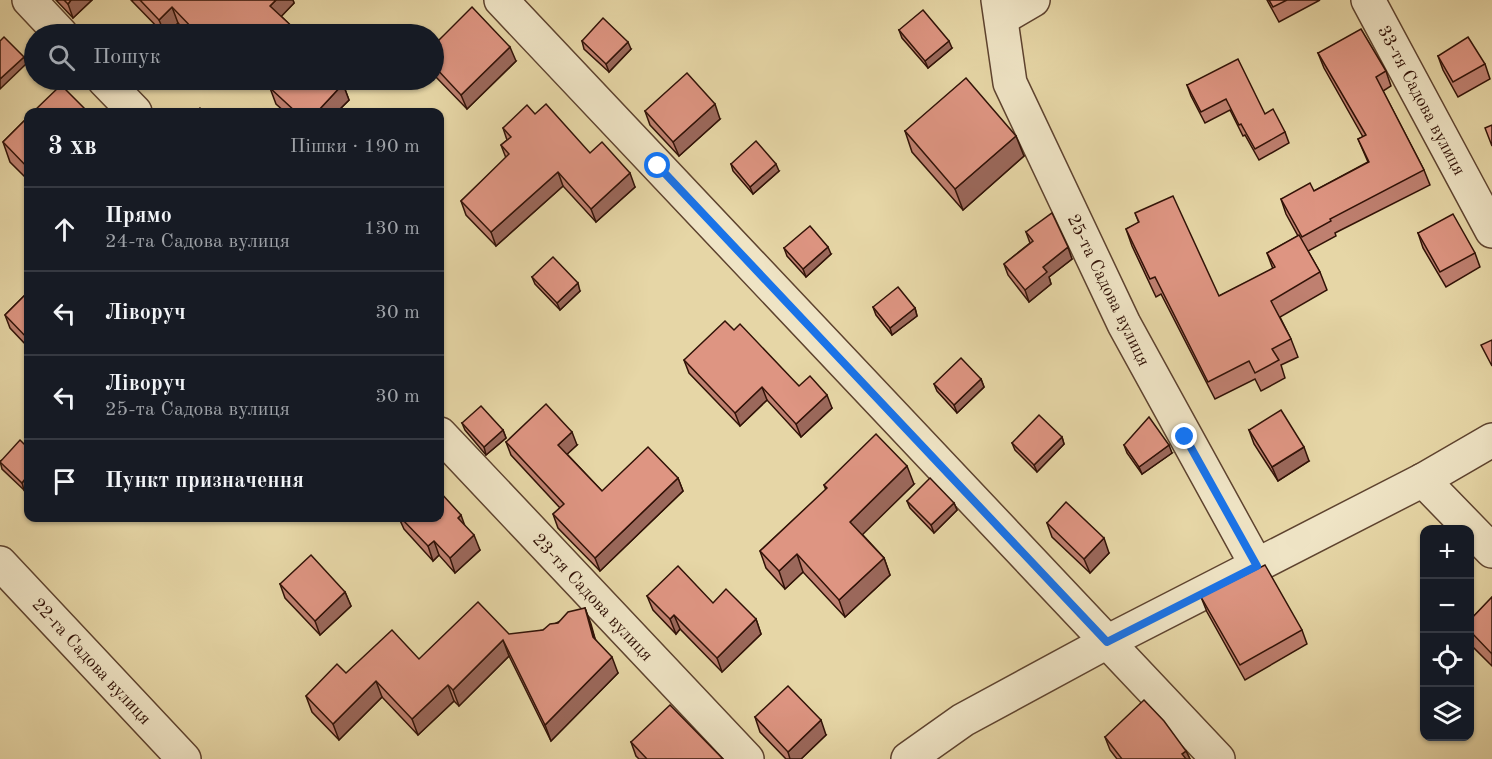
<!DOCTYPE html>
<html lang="uk">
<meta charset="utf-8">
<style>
:root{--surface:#171b24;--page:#242831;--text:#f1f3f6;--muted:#9ea1a6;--line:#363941}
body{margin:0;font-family:"Old Standard TT",serif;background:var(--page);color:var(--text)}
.controls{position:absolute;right:18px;bottom:18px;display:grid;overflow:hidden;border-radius:12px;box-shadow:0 2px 4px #0004}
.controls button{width:54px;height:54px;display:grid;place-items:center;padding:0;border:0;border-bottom:2px solid var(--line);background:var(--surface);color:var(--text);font:30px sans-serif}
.stop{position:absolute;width:18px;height:18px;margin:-14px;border:4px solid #1a73e8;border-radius:50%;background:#fff}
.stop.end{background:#1a73e8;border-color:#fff;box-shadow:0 2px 6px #0008}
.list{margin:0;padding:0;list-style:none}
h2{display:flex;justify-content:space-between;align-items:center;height:78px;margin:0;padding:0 24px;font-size:26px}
h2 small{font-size:20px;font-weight:400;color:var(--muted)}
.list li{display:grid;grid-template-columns:39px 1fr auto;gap:18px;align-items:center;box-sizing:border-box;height:84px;padding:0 24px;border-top:2px solid var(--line)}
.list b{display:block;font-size:22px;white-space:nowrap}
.list p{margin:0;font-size:20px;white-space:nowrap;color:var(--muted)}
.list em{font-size:20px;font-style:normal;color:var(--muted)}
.icon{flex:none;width:33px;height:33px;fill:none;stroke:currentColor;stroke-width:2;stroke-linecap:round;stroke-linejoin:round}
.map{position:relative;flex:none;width:1492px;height:759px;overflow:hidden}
.search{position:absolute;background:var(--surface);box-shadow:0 2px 4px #0004;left:24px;top:24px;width:420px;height:66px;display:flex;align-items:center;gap:15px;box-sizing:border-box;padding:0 21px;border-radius:33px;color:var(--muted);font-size:22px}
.panel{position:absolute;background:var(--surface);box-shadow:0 2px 4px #0004;left:24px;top:108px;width:420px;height:414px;border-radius:12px}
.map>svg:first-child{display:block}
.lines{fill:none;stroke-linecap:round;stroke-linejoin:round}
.street-casing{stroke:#5e432f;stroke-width:36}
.street{stroke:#efe4c5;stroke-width:33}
.wall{fill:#bf8070;stroke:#311207;stroke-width:1.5}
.shaded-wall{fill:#9b685b;stroke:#311207;stroke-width:1.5}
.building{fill:#de9582;stroke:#311207;stroke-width:1.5}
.route{stroke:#1a73e8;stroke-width:8}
.labels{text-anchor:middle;stroke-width:5;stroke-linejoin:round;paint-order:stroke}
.street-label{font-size:18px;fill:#311207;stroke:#efe4c5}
</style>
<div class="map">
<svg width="1492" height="759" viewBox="0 0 1492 759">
<rect width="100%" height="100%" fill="#e6d6a6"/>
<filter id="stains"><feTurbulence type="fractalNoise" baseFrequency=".00333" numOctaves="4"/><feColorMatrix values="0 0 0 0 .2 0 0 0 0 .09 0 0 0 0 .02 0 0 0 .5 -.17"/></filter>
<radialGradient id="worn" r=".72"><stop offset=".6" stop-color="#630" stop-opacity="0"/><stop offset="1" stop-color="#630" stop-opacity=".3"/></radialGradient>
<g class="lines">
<!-- street casing -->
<g class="street-casing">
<g id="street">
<path d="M29,0L61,34"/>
<path d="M501,0L1218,759"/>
<path d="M998,0L1010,83L1124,324L1257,566"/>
<path d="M1368,0L1492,231"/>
<path d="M1002,18L1033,0"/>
<path d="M104,80L135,112"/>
<path d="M440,434L747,759"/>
<path d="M1423,480L1492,551"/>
<path d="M0,563L184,759"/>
<path d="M908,759L963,720L1107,642L1423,480L1492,440"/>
</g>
</g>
<!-- street -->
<use href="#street" class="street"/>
</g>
<!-- wall -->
<g class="wall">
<path d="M56,0H92L73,18Z"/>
<path d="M131,0H293L294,3L281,16L299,34H189L178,23L166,34H164Z"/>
<path d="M1267,0H1320L1279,22Z"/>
<path d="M899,30L952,48L928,68L902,38Z"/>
<path d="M582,41L631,49L609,72L584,49Z"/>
<path d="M434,45L516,61L467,109L434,75Z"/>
<path d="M1318,53L1386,71L1391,86L1383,91L1424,170L1430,185L1335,233L1336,236L1308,251L1320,272L1327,290L1280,317L1291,339L1298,357L1281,365L1285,378L1261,391L1255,379L1215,399L1161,294L1156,297L1132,246L1126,229L1139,223L1135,213L1219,296L1273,269L1267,253L1298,236L1286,214L1281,199L1314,191L1368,162L1358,139L1363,137L1324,68Z"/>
<path d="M1438,56L1485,64L1490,79L1458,97L1443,70Z"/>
<path d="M267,80H339L343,84L349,100L337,112H285L276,104L270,88L273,85Z"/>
<path d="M1187,85L1265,114L1285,132L1289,143L1259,160L1245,135L1243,136L1230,110L1205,123L1191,96Z"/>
<path d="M645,111L720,119L679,156L650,125Z"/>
<path d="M535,114L590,153L635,187L596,222L563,186L496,246L466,215L461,201L506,158L501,145L507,140L503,128Z"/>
<path d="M28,117V180L10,162L3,142Z"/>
<path d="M905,131L1024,156L963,210L912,152Z"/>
<path d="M731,164L779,171L753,194L733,171Z"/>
<path d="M1026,232L1072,259L1049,277L1051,284L1029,302L1008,275L1004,264L1030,243Z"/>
<path d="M1418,233L1475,253L1480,267L1446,287L1423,248Z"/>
<path d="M784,248L831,254L806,277L787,256Z"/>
<path d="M532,277L580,291L560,310L535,284Z"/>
<path d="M28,292V347L10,328L5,315Z"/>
<path d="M873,307L915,308L917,316L892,335L876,315Z"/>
<path d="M734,330L799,386L832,408L801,437L767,400L740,426L689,373L684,360Z"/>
<path d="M981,379L984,387L957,413L937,391L934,384Z"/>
<path d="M462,423L503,430L506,438L486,455L465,430Z"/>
<path d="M1249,430L1309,461L1278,481L1254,444Z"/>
<path d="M1062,437L1064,444L1037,472L1015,450L1012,443Z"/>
<path d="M506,442L577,445L567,454L602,491L678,478L683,491L600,571L558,528L553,514L560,508L511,455Z"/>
<path d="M1124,445L1172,453L1142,474L1127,453Z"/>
<path d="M28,448V486L24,490L2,469L0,461Z"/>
<path d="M914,484L862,534L884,558L890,575L845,617L803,572L785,589L766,568L760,551L826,490L824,485Z"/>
<path d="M907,501L954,503L957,510L934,533L910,508Z"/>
<path d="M399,518H440L464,525L480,550L455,573L439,555L433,561L404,529Z"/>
<path d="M1047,523L1109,553L1090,573L1052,537Z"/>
<path d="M280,584L345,592L351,606L320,635L285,598Z"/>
<path d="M647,596L713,603L756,619L761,634L722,672L680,629L676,634L653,610Z"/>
<path d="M1201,597L1302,630L1307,644L1245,680L1207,612Z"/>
<path d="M1492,597V666L1471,645L1470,641V620Z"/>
<path d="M585,608L595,639L618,673L551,741L509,656L459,706L454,701L418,735L382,697L339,740L312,712L306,696L346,673L419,659L543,630Z"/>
<path d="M755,717L826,735L801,759H786L760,732Z"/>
<path d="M1105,737L1186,751L1190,759H1117L1110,750Z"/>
<path d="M631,742L723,759H639L636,756Z"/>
</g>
<!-- shaded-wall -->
<g class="shaded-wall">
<path d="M71,0H92L73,18L68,4Z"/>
<path d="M276,0H293L294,3L276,22L270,6Z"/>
<path d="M172,7L178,23L166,34H165L159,20Z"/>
<path d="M949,41L952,48L928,68L925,61Z"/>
<path d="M628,42L631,49L609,72L606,64Z"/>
<path d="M510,47L516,61L467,109L461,95Z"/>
<path d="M24,57L26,64L0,89V79Z"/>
<path d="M343,84L349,100L337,112H317Z"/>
<path d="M715,104L720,119L679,156L673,142Z"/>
<path d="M1016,136L1024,156L963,210L955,189Z"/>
<path d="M776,164L779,171L753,194L750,187Z"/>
<path d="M558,172L563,186L496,246L491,232Z"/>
<path d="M630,173L635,187L596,222L591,209Z"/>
<path d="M828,247L831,254L806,277L803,269Z"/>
<path d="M1068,247L1072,259L1049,277L1051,284L1029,302L1025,290L1043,267Z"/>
<path d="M578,283L580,291L560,310L557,303Z"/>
<path d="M915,308L917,316L892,335L890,328Z"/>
<path d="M981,379L984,387L957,413L954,405Z"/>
<path d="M762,387L767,400L740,426L735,413Z"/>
<path d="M827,395L832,408L801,437L796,424Z"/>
<path d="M503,430L506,438L486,455L484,447Z"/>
<path d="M572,432L577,445L563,458L558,445Z"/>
<path d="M1062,437L1064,444L1037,472L1034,465Z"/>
<path d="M1169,445L1172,453L1142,474L1139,467Z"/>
<path d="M1304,447L1309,461L1278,481L1272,467Z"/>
<path d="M907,466L914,484L857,540L850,522Z"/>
<path d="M28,475V486L24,490L22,483Z"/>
<path d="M678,478L683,491L600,571L595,558Z"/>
<path d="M954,503L957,510L934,533L931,525Z"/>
<path d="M461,515L466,529L458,518Z"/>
<path d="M474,535L480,550L455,573L450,558Z"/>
<path d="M1104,538L1109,553L1090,573L1084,559Z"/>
<path d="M434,541L439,555L433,561L428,546Z"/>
<path d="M797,554L803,572L785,589L779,571Z"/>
<path d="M884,558L890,575L845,617L839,600Z"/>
<path d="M345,592L351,606L320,635L315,621Z"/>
<path d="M585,608L591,624L599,653L593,637Z"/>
<path d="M674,615L680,629L676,634L670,619Z"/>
<path d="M756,619L761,634L722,672L717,658Z"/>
<path d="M503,640L509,656L459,706L453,690Z"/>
<path d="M612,657L618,673L551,741L545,725Z"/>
<path d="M376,681L382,697L339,740L333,724Z"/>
<path d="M448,685L454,701L418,735L412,719Z"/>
<path d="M821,720L826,735L801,759H790L788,752Z"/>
<path d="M1186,751L1190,759H1183L1182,754Z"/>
</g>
<!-- building -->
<g class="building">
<path d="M64,0H71L68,4Z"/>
<path d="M140,0H276L270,6L298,32L296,34H229L225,31L221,34H198L172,7L159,20Z"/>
<path d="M1269,0H1287L1273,7Z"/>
<path d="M472,7L510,47L461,95L434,66V45Z"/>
<path d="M923,10L949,41L925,61L899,30Z"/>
<path d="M603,18L628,42L606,64L582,41Z"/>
<path d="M1361,29L1386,71L1376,77L1424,170L1330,219L1331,221L1302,237L1281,199L1310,183L1314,191L1369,162L1358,139L1366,135L1318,53Z"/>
<path d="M4,37L24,57L0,79V41Z"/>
<path d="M1468,37L1485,64L1453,82L1438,56Z"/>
<path d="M1238,59L1265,114L1273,109L1285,132L1255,149L1241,124L1239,125L1226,99L1201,112L1187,85Z"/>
<path d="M687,73L715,104L673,142L645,111Z"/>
<path d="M966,78L1016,136L955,189L905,131Z"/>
<path d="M278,80H339L343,84L317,112H296L270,88Z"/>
<path d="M61,85L88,112H33Z"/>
<path d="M546,104L590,153L602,142L630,173L591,209L558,172L491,232L461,201L509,154L501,145L511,137L503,128L527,105L535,114Z"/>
<path d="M200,108L205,112H196Z"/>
<path d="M28,117V168L3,142Z"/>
<path d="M1492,125V146L1485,128Z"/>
<path d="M756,141L776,164L750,187L731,164Z"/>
<path d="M1173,196L1219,296L1275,267L1267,253L1299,235L1320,272L1271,301L1291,339L1272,349L1279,360L1255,373L1249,361L1208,382L1155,277L1150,279L1126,229L1139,222L1135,213Z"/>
<path d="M1052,213L1068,247L1043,267L1047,272L1025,290L1004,264L1033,241L1026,232Z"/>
<path d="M1453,214L1475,253L1440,272L1418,233Z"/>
<path d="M810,226L828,247L803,269L784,248Z"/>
<path d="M553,257L578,283L557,303L532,277Z"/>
<path d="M898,287L915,308L890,328L873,307Z"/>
<path d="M28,292V339L5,315Z"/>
<path d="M725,321L734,330L740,324L799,386L810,376L827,395L796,424L762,387L735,413L684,360Z"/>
<path d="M1492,340V366L1481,345Z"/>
<path d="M961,358L981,379L954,405L934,384Z"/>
<path d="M546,404L572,432L558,445L602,491L648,447L678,478L595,558L553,514L564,504L506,442Z"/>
<path d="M481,406L503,430L484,447L462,423Z"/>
<path d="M1281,410L1304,447L1272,467L1249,430Z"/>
<path d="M1039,415L1062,437L1034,465L1012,443Z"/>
<path d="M1149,417L1169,445L1139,467L1124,445Z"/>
<path d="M876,434L907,466L850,522L884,558L839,600L797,554L779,571L760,551L827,488L824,485Z"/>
<path d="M20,440L28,448V475L22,483L0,462Z"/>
<path d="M930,478L954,503L931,525L907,501Z"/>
<path d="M440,492L461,515L458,518L474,535L450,558L434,541L428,546L401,518H440Z"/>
<path d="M1066,502L1104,538L1084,559L1047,523Z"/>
<path d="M311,555L345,592L315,621L280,584Z"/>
<path d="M1265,565L1302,630L1240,665L1201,597Z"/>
<path d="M678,566L713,603L726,589L756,619L717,658L674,615L670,619L647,596Z"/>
<path d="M1492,597V654L1470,631V620Z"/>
<path d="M478,602L509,634L543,630L550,624L558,623L568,612L585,608L593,637L612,657L545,725L503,640L453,690L448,685L412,719L376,681L333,724L306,696L337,664L346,673L392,630L419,659Z"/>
<path d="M788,686L821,720L788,752L755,717Z"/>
<path d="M1144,700L1164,721L1186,751L1182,754L1186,759H1122L1105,737Z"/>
<path d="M670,705L723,759H647L631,742Z"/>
</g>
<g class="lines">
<!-- route -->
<path class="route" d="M658,166L1107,642L1257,566L1185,437"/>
</g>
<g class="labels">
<!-- street labels -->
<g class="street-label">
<text transform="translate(1422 100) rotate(62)" y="6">33-тя Садова вулиця</text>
<text transform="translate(1109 290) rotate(64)" y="6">25-та Садова вулиця</text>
<text transform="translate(593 597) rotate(47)" y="6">23-тя Садова вулиця</text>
<text transform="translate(92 661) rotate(47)" y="6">22-га Садова вулиця</text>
</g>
</g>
<rect width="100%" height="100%" filter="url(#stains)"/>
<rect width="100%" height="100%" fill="url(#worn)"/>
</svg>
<div class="controls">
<button>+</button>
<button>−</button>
<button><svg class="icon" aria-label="locate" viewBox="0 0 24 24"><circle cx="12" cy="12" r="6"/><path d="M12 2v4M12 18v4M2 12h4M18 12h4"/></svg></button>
<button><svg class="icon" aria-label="layers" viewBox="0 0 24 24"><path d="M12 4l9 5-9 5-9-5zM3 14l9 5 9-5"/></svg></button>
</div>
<div class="stop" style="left:658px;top:166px"></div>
<div class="stop end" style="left:1185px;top:437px"></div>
<div class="search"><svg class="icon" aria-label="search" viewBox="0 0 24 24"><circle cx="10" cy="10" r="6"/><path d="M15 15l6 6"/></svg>Пошук</div>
<section class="panel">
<h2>3 хв<small>Пішки · 190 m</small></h2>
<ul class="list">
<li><svg class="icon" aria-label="ahead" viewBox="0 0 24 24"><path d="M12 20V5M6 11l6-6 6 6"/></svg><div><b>Прямо</b><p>24-та Садова вулиця</p></div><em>130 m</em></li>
<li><svg class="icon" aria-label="left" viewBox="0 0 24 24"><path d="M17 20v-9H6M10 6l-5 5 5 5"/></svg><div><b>Ліворуч</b></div><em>30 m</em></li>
<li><svg class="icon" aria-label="left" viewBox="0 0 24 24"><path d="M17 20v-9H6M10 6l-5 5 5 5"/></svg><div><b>Ліворуч</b><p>25-та Садова вулиця</p></div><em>30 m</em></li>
<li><svg class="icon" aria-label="arrive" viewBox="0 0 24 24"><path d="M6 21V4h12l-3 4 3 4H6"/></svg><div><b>Пункт призначення</b></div></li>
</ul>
</section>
</div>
